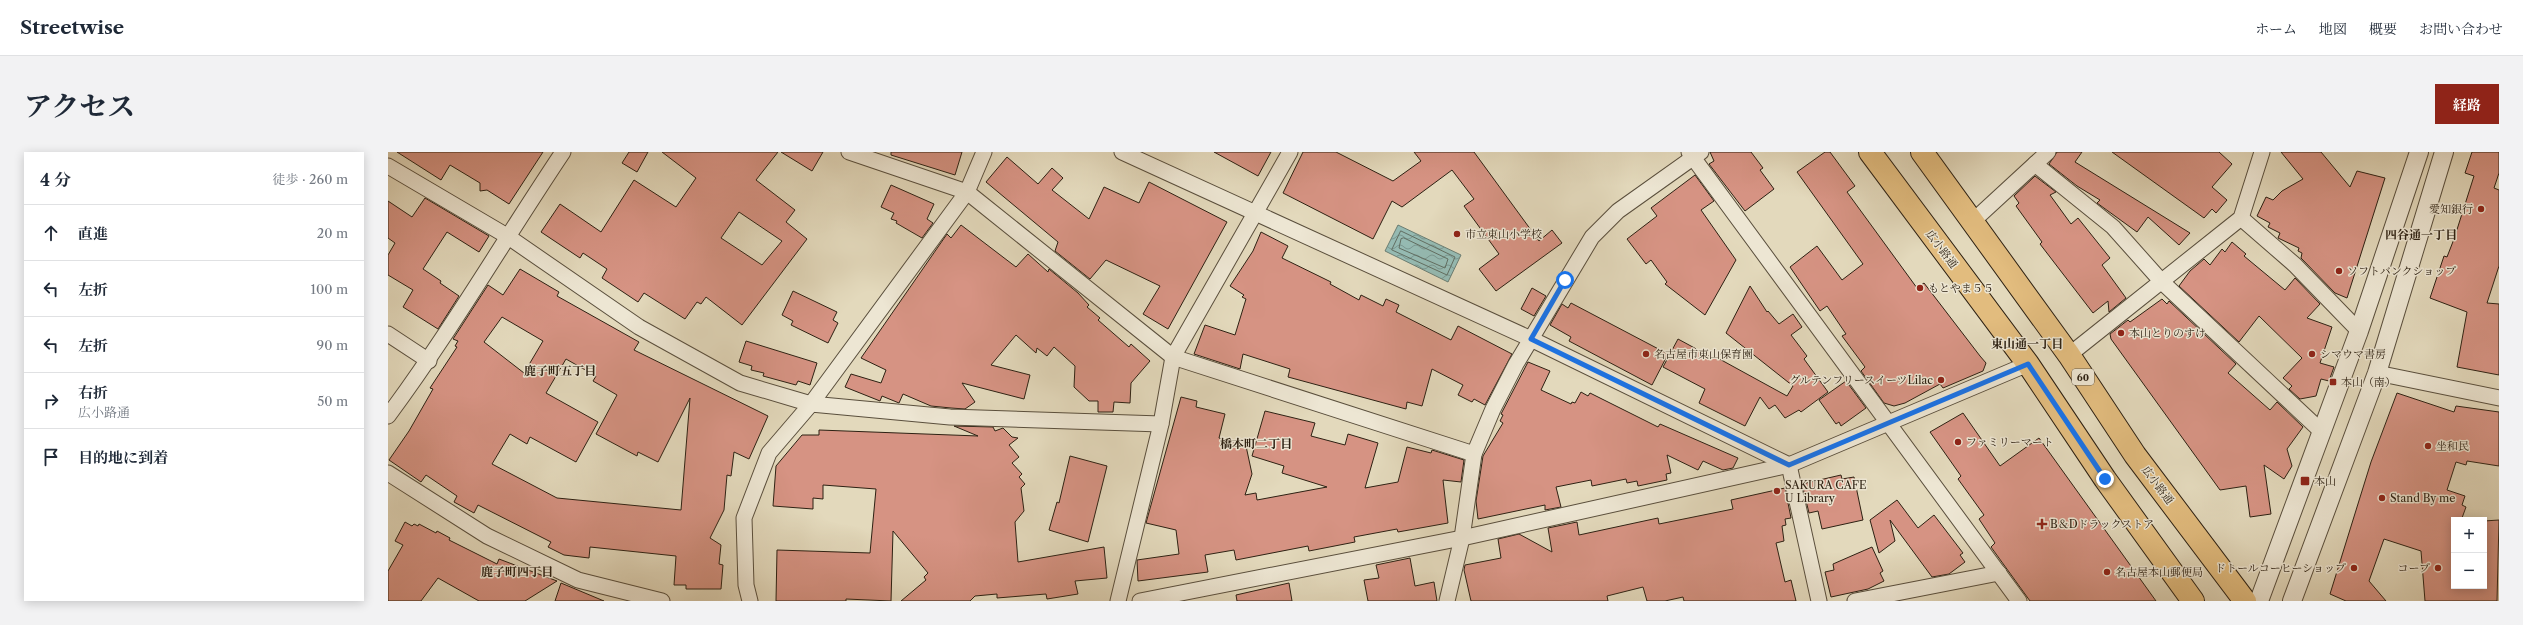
<!DOCTYPE html>
<html lang="ja">
<meta charset="utf-8">
<style>
:root{--surface:#fff;--page:#f2f2f3;--text:#1f2937;--muted:#747a83;--line:#e0e1e3;--accent:#8f2418}
body{margin:0;font-family:"Libre Caslon Text","Noto Serif JP",serif;background:var(--page);color:var(--text)}
.controls{position:absolute;right:12px;bottom:12px;display:grid;overflow:hidden;border-radius:0px;box-shadow:0 2px 10px #0003}
.controls button{width:36px;height:36px;display:grid;place-items:center;padding:0;border:0;border-bottom:1px solid var(--line);background:var(--surface);color:var(--text);font:20px sans-serif}
.stop{position:absolute;width:12px;height:12px;margin:-9px;border:3px solid #1a73e8;border-radius:50%;background:#fff}
.stop.end{background:#1a73e8;border-color:#fff;box-shadow:0 1px 4px #0008}
.list{margin:0;padding:0;list-style:none}
h2{display:flex;justify-content:space-between;align-items:center;height:52px;margin:0;padding:0 16px;font-size:17px}
h2 small{font-size:13px;font-weight:400;color:var(--muted)}
.list li{display:grid;grid-template-columns:26px 1fr auto;gap:12px;align-items:center;box-sizing:border-box;height:56px;padding:0 16px;border-top:1px solid var(--line)}
.list b{display:block;font-size:15px;white-space:nowrap}
.list p{margin:0;font-size:13px;white-space:nowrap;color:var(--muted)}
.list em{font-size:13px;font-style:normal;color:var(--muted)}
.icon{flex:none;width:22px;height:22px;fill:none;stroke:currentColor;stroke-width:2;stroke-linecap:round;stroke-linejoin:round}
.map{position:relative;flex:none;width:2111px;height:449px;overflow:hidden;border-radius:0px}
header{display:flex;align-items:center;gap:24px;box-sizing:border-box;height:56px;padding:0 20px;background:var(--surface);border-bottom:1px solid var(--line)}
header strong{font-size:19px}
nav{display:flex;gap:22px;margin-inline-start:auto;font-size:14px}
.intro{display:flex;align-items:center;justify-content:space-between;box-sizing:border-box;height:96px;padding:0 24px}
h1{margin:0;font-size:28px}
.button{padding:10px 18px;border-radius:0px;background:var(--accent);color:#fff;font-size:14px;font-weight:700}
main{display:flex;gap:24px;padding:0 24px}
aside{flex:1;background:var(--surface);border-radius:0px;box-shadow:0 2px 10px #0003}
.map>svg:first-child{display:block}
.water{fill:url(#water-waves);stroke:#6b7d72}
.lines{fill:none;stroke-linecap:round;stroke-linejoin:round}
.shore{stroke:#616e62;stroke-width:1}
.building{fill:#d69383;stroke:#2d2113;fill-rule:evenodd}
.minor-casing{stroke:#5a4f3d;stroke-width:17}
.tertiary-casing{stroke:#5a4f3d;stroke-width:20}
.primary-casing{stroke:#2d2113;stroke-width:24}
.minor{stroke:#ede6d3;stroke-width:15}
.tertiary{stroke:#ede6d3;stroke-width:18}
.primary{stroke:#e2bc7e;stroke-width:22}
.route{stroke:#1a73e8;stroke-width:5}
.poi-dot{fill:#8f2418;stroke:#ede6d3;stroke-width:1.5}
.labels{text-anchor:middle;stroke-width:3;stroke-linejoin:round;paint-order:stroke}
.shield{fill:#ede6d3;stroke:#675c4d;stroke-width:1}
.shield-label{font-size:10px;font-weight:bold;fill:#2d2113}
.poi-label{font-size:11px;fill:#2d2113;stroke:#ede6d3;text-anchor:start}
.street-label{font-size:11px;fill:#2d2113;stroke:#ede6d3}
.neighbourhood-label{font-size:12px;font-weight:bold;fill:#2d2113;stroke:#ede6d3}
</style>
<header>
<strong>Streetwise</strong>
<nav><a>ホーム</a><a>地図</a><a>概要</a><a>お問い合わせ</a></nav>
</header>
<div class="intro"><h1>アクセス</h1><a class="button">経路</a></div>
<main>
<aside>
<h2>4 分<small>徒歩 · 260 m</small></h2>
<ul class="list">
<li><svg class="icon" aria-label="ahead" viewBox="0 0 24 24"><path d="M12 20V5M6 11l6-6 6 6"/></svg><div><b>直進</b></div><em>20 m</em></li>
<li><svg class="icon" aria-label="left" viewBox="0 0 24 24"><path d="M17 20v-9H6M10 6l-5 5 5 5"/></svg><div><b>左折</b></div><em>100 m</em></li>
<li><svg class="icon" aria-label="left" viewBox="0 0 24 24"><path d="M17 20v-9H6M10 6l-5 5 5 5"/></svg><div><b>左折</b></div><em>90 m</em></li>
<li><svg class="icon" aria-label="right" viewBox="0 0 24 24"><path d="M7 20v-9h11M14 6l5 5-5 5"/></svg><div><b>右折</b><p>広小路通</p></div><em>50 m</em></li>
<li><svg class="icon" aria-label="arrive" viewBox="0 0 24 24"><path d="M6 21V4h12l-3 4 3 4H6"/></svg><div><b>目的地に到着</b></div></li>
</ul>
</aside>
<div class="map">
<svg width="2111" height="449" viewBox="0 0 2111 449">
<defs>
<pattern id="water-waves" width="16" height="10" patternUnits="userSpaceOnUse"><rect width="16" height="10" fill="#95bab2"/><path d="M0 5q4-4 8 0t8 0" fill="none" stroke="#7a9790"/></pattern>
</defs>
<rect width="100%" height="100%" fill="#e3d9bc"/>
<filter id="stains"><feTurbulence type="fractalNoise" baseFrequency=".005" numOctaves="4"/><feColorMatrix values="0 0 0 0 .2 0 0 0 0 .09 0 0 0 0 .02 0 0 0 .5 -.17"/></filter>
<radialGradient id="worn" r=".72"><stop offset=".6" stop-color="#630" stop-opacity="0"/><stop offset="1" stop-color="#630" stop-opacity=".3"/></radialGradient>
<!-- water -->
<path class="water" d="M1010,73L1073,103L1060,130L997,99Z"/>
<g class="lines">
<!-- shore -->
<g class="shore">
<path d="M1013,79L1067,105L1059,123L1004,98Z"/>
<path d="M1016,86L1060,107L1057,116L1011,96L1013,87Z"/>
</g>
</g>
<!-- building -->
<g class="building">
<path d="M9,0H155L121,52L99,38L92,39V31L62,13L53,28Z"/>
<path d="M241,0H260L249,20L234,11Z"/>
<path d="M274,0H390L368,28L407,58L398,70L419,87L354,173L318,145L313,152L309,150L297,167L256,141L250,150L214,126L219,117L195,101L192,106L153,80L172,52L213,80L246,28L288,55L308,26ZM351,60L394,89L374,113L333,86Z"/>
<path d="M393,0H435L424,19Z"/>
<path d="M503,0H574L567,23L503,3Z"/>
<path d="M826,0H883L870,24Z"/>
<path d="M915,0H948L1005,29L1033,9L1026,0H1086L1151,89L1164,78L1174,91L1108,139L1091,117L1111,102L1076,54L1086,47L1064,18L1014,55L1004,49L985,87L895,41Z"/>
<path d="M1322,0H1363L1375,16L1372,18L1386,37L1357,59L1321,12L1326,9Z"/>
<path d="M1437,0H1442L1467,34L1459,40L1529,136L1536,131L1592,204L1598,211L1595,219L1555,236L1552,232L1517,251L1506,254L1496,251L1473,219L1477,215L1454,184L1458,182L1439,154L1432,159L1402,115L1429,94L1454,128L1475,112L1409,20Z"/>
<path d="M1669,0H1694L1687,10L1802,81L1791,93L1760,65L1749,80L1709,51L1712,48L1689,34L1661,12Z"/>
<path d="M1724,0H1831L1844,12L1824,35L1839,48L1828,61L1824,57L1816,66Z"/>
<path d="M1893,0H1933L1962,35L1969,19L1997,26L1959,146L1947,141L1913,106L1914,101L1910,99L1911,96L1890,86L1892,81L1880,75L1882,71L1869,64L1878,45L1885,48L1894,39L1915,27Z"/>
<path d="M2084,0H2111V21L2106,36L2111,38V114L2099,151L2111,152V223L2069,215L2079,160L2042,146L2056,104L2059,105L2066,87L2086,24L2077,21Z"/>
<path d="M619,5L650,32L664,16L675,26L664,38L701,67L716,35L751,51L761,30L839,70L780,177L755,162L772,134L718,108L702,127L667,99L670,90L598,30Z"/>
<path d="M1307,23L1326,49L1313,58L1348,108L1317,163L1277,132L1279,130L1263,108L1258,112L1239,87L1269,64L1263,56Z"/>
<path d="M1647,24L1668,40L1662,43L1683,72L1690,66L1722,106L1714,113L1738,146L1721,160L1720,149L1705,161L1652,92L1654,90L1628,54L1631,51L1626,44Z"/>
<path d="M503,33L546,52L539,67L545,71L534,86L508,71L509,69L503,67L506,61L493,55Z"/>
<path d="M37,46L101,84L91,100L59,80L35,117L53,129L52,131L71,144L50,177L15,155L25,138L0,123V103L7,91L0,86V49L24,65Z"/>
<path d="M573,73L628,115L640,102L660,120L661,117L690,141L701,153L699,155L712,166L710,168L741,195L743,192L762,209L743,231L742,251L726,250L725,260H710V249H701L686,235L687,214L666,195L659,204L649,196L648,201L628,183L603,213L642,223L636,247L574,231L587,250L577,257L563,256L543,254L515,242L511,251L494,244L492,249L457,235L463,222L493,231L498,218L473,206L559,82L563,86Z"/>
<path d="M873,80L900,94L894,106L943,130L942,132L971,148L973,143L995,154L998,147L1011,153L1008,160L1063,188L1070,174L1124,202L1097,253L1086,247L1084,250L1070,243L1075,233L1044,217L1034,254L1019,250L1018,257L900,225L902,217L855,202L852,217L806,202L817,173L847,183L858,147L854,145L856,143L842,134L865,99Z"/>
<path d="M1844,90L1858,102L1856,104L1897,138L1907,126L1932,152L1919,166L1944,175L1932,211L1946,215L1941,229L1933,227L1928,244L1912,247L1901,237L1904,234L1895,226L1914,206L1871,164L1851,190L1791,134L1802,119L1816,107L1822,113L1834,97L1837,100Z"/>
<path d="M132,117L171,140L169,144L251,190L246,198L380,264L361,307L346,300L343,324L339,323L336,358L322,386L333,393L331,412L335,413L333,437H298V433H286L288,404L202,395L201,406L176,403L160,395L163,390L90,353L86,361L66,350L69,344L38,323L33,330L1,308L21,279L45,237L42,236L69,195L67,194L70,189L65,187L100,133L115,143ZM114,165L155,189L136,221L96,190ZM178,207L208,224L205,229L229,243L208,282L249,304L250,300L270,310L302,246L293,358L169,346L104,312L122,282L139,292L142,285L188,310L210,270L158,241Z"/>
<path d="M1362,134L1379,160L1380,159L1391,172L1405,162L1414,175L1403,183L1419,204L1416,207L1440,240L1413,260L1411,258L1397,266L1387,253L1381,257L1372,245L1357,274L1311,251L1317,237L1275,215L1290,187L1325,206L1326,204L1399,244L1405,234L1338,181Z"/>
<path d="M1144,136L1158,144L1146,164L1133,157Z"/>
<path d="M405,139L449,160L445,168L450,171L440,191L403,173L405,169L394,163Z"/>
<path d="M1774,147L1779,152L1781,149L1848,212L1840,221L1882,258L1889,250L1915,275L1899,297L1904,314L1896,327L1876,313L1883,362L1862,365L1858,334L1832,338L1723,187L1722,182L1740,168L1742,170Z"/>
<path d="M1183,151L1280,202L1264,233L1181,189L1183,185L1162,173L1174,152L1180,156Z"/>
<path d="M358,189L429,211L422,233L410,229L408,233L375,224L376,221L363,218L364,214L351,210Z"/>
<path d="M1140,210L1162,219L1153,238L1183,252L1184,250L1187,251L1193,240L1200,244L1202,241L1270,275L1272,272L1350,306L1345,316L1335,318L1315,309L1310,318L1279,303L1283,321L1278,322L1279,328L1250,334L1249,329L1239,331L1238,327L1204,334L1203,328L1168,335L1173,355L1157,358V353L1090,367L1088,349L1095,304L1115,271L1112,269L1115,263L1113,262Z"/>
<path d="M1458,229L1478,256L1453,274L1451,270L1448,272L1431,248Z"/>
<path d="M2009,241L2066,260L2068,254L2111,260V314L2079,309L2078,313L2068,310L2059,338L2077,344L2074,353L2078,355L2074,366L2066,368V434H2096V369L2111,368L2109,449H2037L2033,399L1996,387L1981,429L1998,449H1958L1942,442L1983,310Z"/>
<path d="M793,245L809,249L808,255L837,262L831,286L858,294L864,322L857,343L868,341L869,348L939,335L894,321L896,314L864,304L877,259L927,271L923,284L957,293L960,282L990,291L977,336L1010,330L1019,295L1043,301L1044,298L1076,308L1073,330L1055,328L1060,371L1010,380L1009,377L966,385L967,390L921,399L920,394L848,408L846,398L817,403L820,420L750,429L749,408L791,402L788,378L758,371Z"/>
<path d="M1575,261L1612,314L1651,286L1768,449H1642L1603,395L1607,391L1591,367L1596,363L1570,327L1573,324L1542,280Z"/>
<path d="M566,274L605,275L607,279L615,276L624,285L630,286L621,293L631,305L624,311L634,322L631,325L637,332L633,336L636,359L627,370L630,410L716,395L719,426L687,429L690,442L659,447L658,442L609,446V442L587,444L582,449H513L538,428L536,425L540,421L505,379L503,449L458,447V449H388L389,398L482,401L488,337L435,333V347L425,346V357L385,354L388,314L414,283H431V278L590,284Z"/>
<path d="M682,304L719,314L700,390L661,378L669,350L671,351Z"/>
<path d="M1453,323L1454,327L1466,325L1475,368L1434,377L1430,359L1421,361L1414,332Z"/>
<path d="M1397,336L1403,366L1397,367L1398,373L1394,374L1396,389L1388,391L1397,430L1403,428L1408,449H1296L1295,445L1277,449H1259L1255,435L1219,444L1220,449H1083L1076,418L1077,413L1113,406L1110,387L1131,382L1164,400L1160,376L1189,370L1191,383L1270,366L1271,372L1345,357L1343,348Z"/>
<path d="M1509,348L1530,376L1546,363L1575,401L1572,403L1577,410L1561,422L1544,425L1502,368L1507,389L1491,401L1482,368Z"/>
<path d="M17,370L24,374L26,372L30,374L31,372L48,381L49,379L62,386L61,388L109,412L111,407L169,429L137,449H91L50,426L33,449H0V419L15,393L7,389Z"/>
<path d="M1484,395L1495,419L1492,421L1496,429L1480,437L1443,445L1437,420L1446,418L1445,412Z"/>
<path d="M1022,406L1027,434L1046,430L1049,449H980L976,428L991,426L988,413Z"/>
<path d="M173,431L216,449H167Z"/>
<path d="M901,431L904,449H849L848,443Z"/>
</g>
<g class="lines">
<!-- minor casing -->
<g class="minor-casing">
<g id="minor">
<path d="M461,0L579,40L785,205L1086,302"/>
<path d="M734,0L1143,187L1401,313"/>
<path d="M1301,0L1631,449"/>
<path d="M1647,12L1725,75L1774,130L1933,279"/>
<path d="M0,14L119,84L251,175L352,231L423,252L562,265L773,272"/>
<path d="M1853,66L1907,113L1971,179"/>
<path d="M1584,70L1660,0"/>
<path d="M0,182L41,209"/>
<path d="M1681,203L1853,66L1874,0"/>
<path d="M1989,221L2111,246"/>
<path d="M0,264C63,179 116,88 175,0"/>
<path d="M1401,313L1431,449"/>
<path d="M0,321L99,384L190,428L274,449"/>
<path d="M362,449L358,433L356,366L381,301L423,252L579,40L596,0"/>
<path d="M730,449L773,272L785,205L902,0"/>
<path d="M752,449L1074,386L1401,313L1640,212"/>
<path d="M1059,449L1074,386L1086,302L1105,257L1128,212L1204,85L1230,59L1313,0"/>
<path d="M1467,449L1611,421"/>
</g>
</g>
<!-- tertiary casing -->
<g class="tertiary-casing">
<g id="tertiary">
<path d="M1871,449L1971,179L2031,0"/>
<path d="M1904,449L1989,221L2056,0"/>
</g>
</g>
<!-- primary casing -->
<g class="primary-casing">
<g id="primary">
<path d="M1482,0L1640,212L1717,327L1805,449"/>
<path d="M1534,0L1681,203L1747,303L1857,449"/>
</g>
</g>
<!-- minor -->
<use href="#minor" class="minor"/>
<!-- tertiary -->
<use href="#tertiary" class="tertiary"/>
<!-- primary -->
<use href="#primary" class="primary"/>
</g>
<g class="lines">
<!-- route -->
<path class="route" d="M1177,128L1143,187L1401,313L1640,212L1717,327"/>
</g>
<!-- markers -->
<g class="poi-dot">
<circle cx="2093" cy="57" r="4"/>
<circle cx="1069" cy="82" r="4"/>
<circle cx="1951" cy="119" r="4"/>
<circle cx="1532" cy="136" r="4"/>
<circle cx="1733" cy="181" r="4"/>
<circle cx="1258" cy="202" r="4"/>
<circle cx="1924" cy="202" r="4"/>
<circle cx="1553" cy="228" r="4"/>
<rect x="1941" y="226" width="8" height="8" rx="2"/>
<circle cx="1570" cy="290" r="4"/>
<circle cx="2040" cy="294" r="4"/>
<rect x="1912" y="324" width="10" height="10" rx="2"/>
<circle cx="1389" cy="339" r="4"/>
<circle cx="1994" cy="346" r="4"/>
<path d="M1652 366h4v4h4v4h-4v4h-4v-4h-4v-4h4z"/>
<circle cx="1966" cy="416" r="4"/>
<circle cx="2050" cy="416" r="4"/>
<circle cx="1719" cy="420" r="4"/>
</g>
<g class="labels">
<!-- shield labels -->
<rect class="shield" x="1684" y="217" width="22" height="16" rx="3"/>
<g class="shield-label">
<text x="1695" y="229">60</text>
</g>
<!-- poi labels -->
<g class="poi-label">
<text x="2085" y="61" text-anchor="end">愛知銀行</text>
<text x="1077" y="86">市立東山小学校</text>
<text x="1959" y="123">ソフトバンクショップ</text>
<text x="1540" y="140">もとやま５５</text>
<text x="1741" y="185">本山とりのすけ</text>
<text x="1266" y="206">名古屋市東山保育園</text>
<text x="1932" y="206">シマウマ書房</text>
<text x="1545" y="232" text-anchor="end">グルテンフリースイーツLilac</text>
<text x="1953" y="234">本山（南）</text>
<text x="1578" y="294">ファミリーマート</text>
<text x="2048" y="298">坐和民</text>
<text x="1926" y="333">本山</text>
<text x="1397" y="337">SAKURA CAFE<tspan x="1397" dy="13">U Library</tspan></text>
<text x="2002" y="350">Stand By me</text>
<text x="1662" y="376">B＆Dドラックストア</text>
<text x="1958" y="420" text-anchor="end">ドトールコーヒーショップ</text>
<text x="2042" y="420" text-anchor="end">コープ</text>
<text x="1727" y="424">名古屋本山郵便局</text>
</g>
<!-- street labels -->
<g class="street-label">
<text transform="translate(1554 97) rotate(53)" y="4">広小路通</text>
<text transform="translate(1770 333) rotate(53)" y="4">広小路通</text>
</g>
<!-- neighbourhood labels -->
<g class="neighbourhood-label">
<text x="2033" y="87">四谷通一丁目</text>
<text x="1639" y="196">東山通一丁目</text>
<text x="172" y="223">鹿子町五丁目</text>
<text x="868" y="296">橋本町二丁目</text>
<text x="129" y="424">鹿子町四丁目</text>
</g>
</g>
<rect width="100%" height="100%" filter="url(#stains)"/>
<rect width="100%" height="100%" fill="url(#worn)"/>
</svg>
<div class="controls">
<button>+</button>
<button>−</button>
</div>
<div class="stop" style="left:1177px;top:128px"></div>
<div class="stop end" style="left:1717px;top:327px"></div>
</div>
</main>
